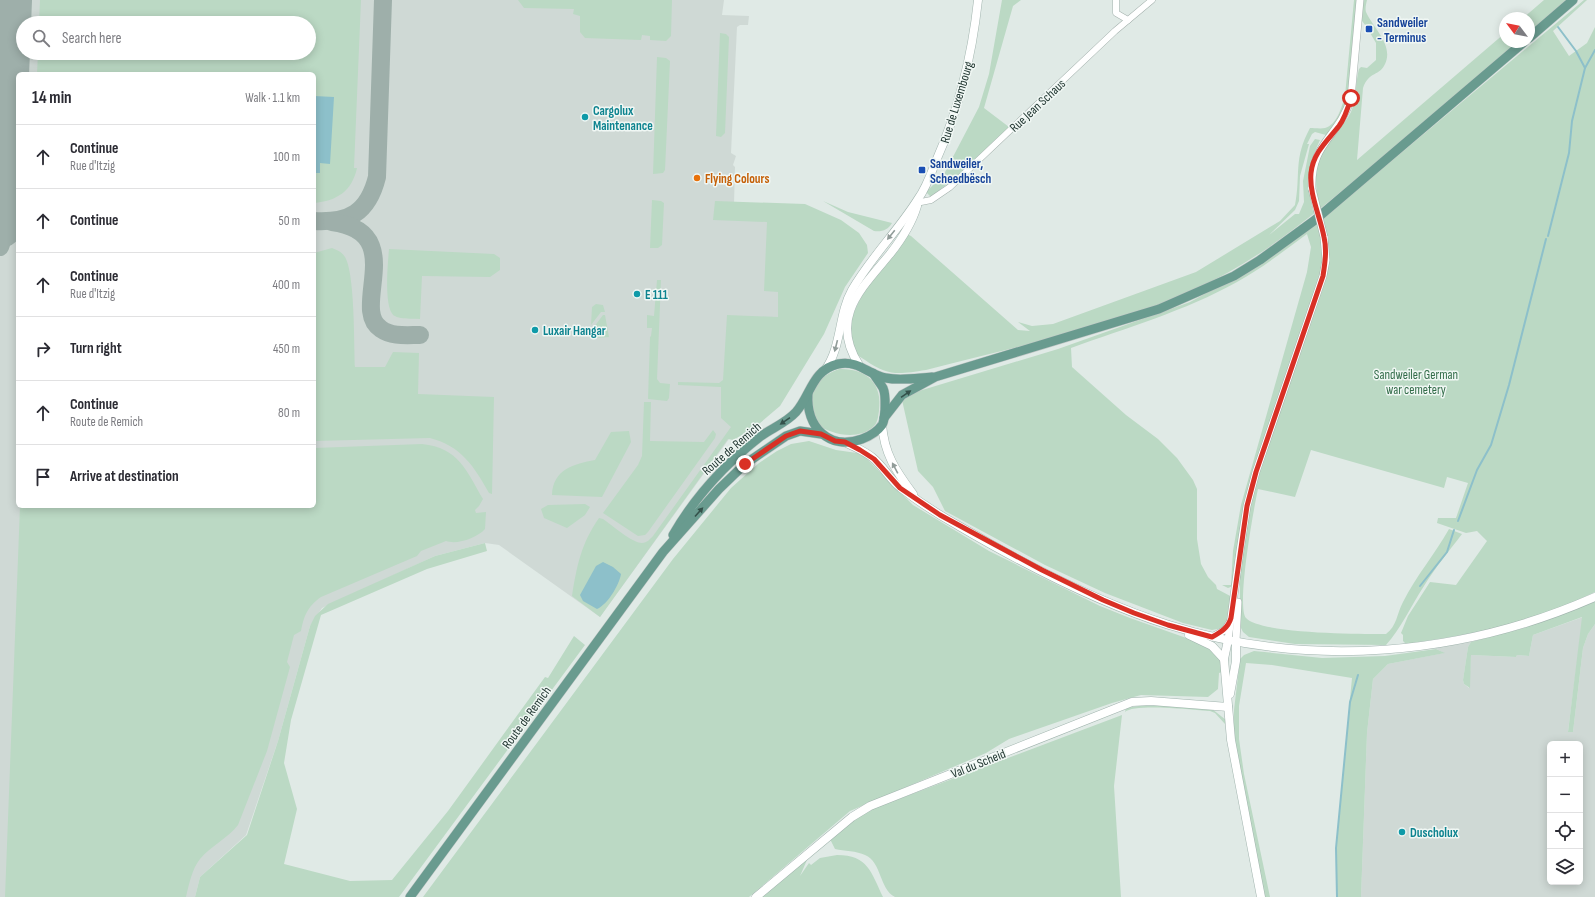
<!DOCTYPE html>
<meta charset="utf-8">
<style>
:root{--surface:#fff;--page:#f7f7f7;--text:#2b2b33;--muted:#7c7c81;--line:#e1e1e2}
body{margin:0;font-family:"Sofia Sans Condensed",sans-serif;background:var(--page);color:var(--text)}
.controls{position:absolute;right:12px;bottom:12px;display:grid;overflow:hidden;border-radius:6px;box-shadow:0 2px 10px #0003}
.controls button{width:36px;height:36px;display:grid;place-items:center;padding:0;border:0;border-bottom:1px solid var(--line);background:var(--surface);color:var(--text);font:20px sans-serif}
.compass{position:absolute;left:1499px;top:12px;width:36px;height:36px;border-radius:50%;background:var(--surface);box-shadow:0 2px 10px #0003;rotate:302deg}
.stop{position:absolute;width:12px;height:12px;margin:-9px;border:3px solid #d93025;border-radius:50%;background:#fff}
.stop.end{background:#d93025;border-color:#fff;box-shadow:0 1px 4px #0008}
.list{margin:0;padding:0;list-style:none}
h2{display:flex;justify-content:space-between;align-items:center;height:52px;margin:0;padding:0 16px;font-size:17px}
h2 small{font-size:13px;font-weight:400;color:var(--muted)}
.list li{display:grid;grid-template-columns:26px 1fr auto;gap:12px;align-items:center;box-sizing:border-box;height:64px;padding:0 16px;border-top:1px solid var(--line)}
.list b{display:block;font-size:15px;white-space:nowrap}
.list p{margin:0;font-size:13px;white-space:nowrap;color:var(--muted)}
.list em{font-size:13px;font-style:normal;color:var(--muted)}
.icon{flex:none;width:22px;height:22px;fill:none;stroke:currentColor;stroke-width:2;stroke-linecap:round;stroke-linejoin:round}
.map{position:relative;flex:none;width:1595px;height:897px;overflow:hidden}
.search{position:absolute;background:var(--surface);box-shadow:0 2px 10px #0003;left:16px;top:16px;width:300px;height:44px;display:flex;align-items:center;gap:10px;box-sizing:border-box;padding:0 14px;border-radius:22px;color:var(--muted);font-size:15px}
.panel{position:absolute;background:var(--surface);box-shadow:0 2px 10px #0003;left:16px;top:72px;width:300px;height:436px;border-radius:6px}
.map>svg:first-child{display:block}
.built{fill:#cfd9d5;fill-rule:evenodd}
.green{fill:#bbd9c4}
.water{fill:#8dc0ca}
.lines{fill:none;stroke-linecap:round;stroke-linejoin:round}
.stream{stroke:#8dc0ca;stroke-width:2}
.taxiway{stroke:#9eafaa;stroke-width:18}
.runway{stroke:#9eafaa;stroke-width:46}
.minor-casing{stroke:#a4b1ad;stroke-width:7}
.tertiary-casing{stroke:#a4b1ad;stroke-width:8}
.secondary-casing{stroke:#a1b4ae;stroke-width:9}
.primary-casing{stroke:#c1c7c6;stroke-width:10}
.minor{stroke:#fff;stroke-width:6}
.tertiary{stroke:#fff;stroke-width:7}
.secondary{stroke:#fff;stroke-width:8}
.primary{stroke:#699b8f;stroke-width:9}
.tertiary-bridge-casing{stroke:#a4b1ad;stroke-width:8;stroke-linecap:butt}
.tertiary-bridge{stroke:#fff;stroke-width:7}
.oneway{fill:#919c99}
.oneway2{fill:#34514a}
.route{stroke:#d93025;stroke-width:5}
.transit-dot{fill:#1a4fb4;stroke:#f0f7f4;stroke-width:1.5}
.culture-dot{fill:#0f9aa8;stroke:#f0f7f4;stroke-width:1.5}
.food-dot{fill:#e8710a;stroke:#f0f7f4;stroke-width:1.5}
.labels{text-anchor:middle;stroke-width:3;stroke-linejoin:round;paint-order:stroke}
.transit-label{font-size:13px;font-weight:bold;fill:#164399;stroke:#f0f7f4;text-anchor:start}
.street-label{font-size:13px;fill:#233833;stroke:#f0f7f4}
.culture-label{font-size:13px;font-weight:bold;fill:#0d838f;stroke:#f0f7f4;text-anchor:start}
.food-label{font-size:13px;font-weight:bold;fill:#c56008;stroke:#f0f7f4;text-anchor:start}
.park-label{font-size:13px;fill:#316b48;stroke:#f0f7f4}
</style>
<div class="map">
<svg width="1595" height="897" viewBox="0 0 1595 897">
<rect width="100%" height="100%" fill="#e0eae6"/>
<!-- built -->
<g class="built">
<path d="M0,0H724L722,15L749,16L748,25H740L737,27L731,153L736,156L733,165L735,167L734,205L827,222L729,439L600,617L499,545L485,543L435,556L322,608L310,626L278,741L246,835L200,877L195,897H0ZM23,23H309V53H23ZM18,74H314V506H18Z"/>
<path d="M1583,617L1568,731L1573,732L1583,648L1588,634L1595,624V897H1361L1367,733L1373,679L1388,664L1444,653L1429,645L1474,638L1468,647L1463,680L1464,684L1469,688L1471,655L1516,657L1517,655L1529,656L1533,635ZM1550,744H1580V882H1550Z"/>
</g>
<!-- green -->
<g class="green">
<path d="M40,0H361L354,168H357C352,191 337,201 314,203V74H37L38,53H309V23H39Z"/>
<path d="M518,0H672L671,36L666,41L650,40V36L642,35L641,40L585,38L580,32V16L573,14L574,9L524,8Z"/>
<path d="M1002,0H1021L1013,6L984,108L1009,127L961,173L931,197L926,192L944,174L979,107L989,74Z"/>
<path d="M1354,0H1357L1351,78L1346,107L1335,125L1326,135L1315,132L1312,134L1307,144H1309L1300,176L1299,201L1295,210L1269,235L1295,214H1299L1304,202L1303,181L1310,146L1315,139L1320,140C1307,167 1306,182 1313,211L1319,206C1315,185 1313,167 1325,147C1333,134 1344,126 1351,112C1357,98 1355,83 1359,69L1361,67L1367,68L1376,60V43L1369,31L1372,28L1369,24L1366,26L1362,21L1363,0H1367C1366,4 1365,9 1366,12C1373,28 1394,45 1385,64C1380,76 1369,71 1363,88L1357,160L1505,33V42H1519C1470,83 1422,124 1373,165C1318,211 1263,258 1198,288C1115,327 1014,347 926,370C899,374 889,377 865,360C862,358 858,356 856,353C829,324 889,258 907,234L911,236L1018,330L1030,331L1018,322L1032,326L1053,324L1196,272L1280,221L1295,205C1301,175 1293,159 1310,128C1314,128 1321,129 1325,128C1337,125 1342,106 1345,96Z"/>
<path d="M1544,0H1568L1529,33V18H1523Z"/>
<path d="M1584,0H1587L1553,31L1569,56L1587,43L1595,27V592C1577,600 1559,609 1541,615C1497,630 1452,637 1406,644L1403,641V635L1401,633L1408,616L1430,582L1456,585L1487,541L1477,531L1466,533L1437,523L1438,518H1456L1468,483L1447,477L1444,488L1311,450L1295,497L1258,489C1254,507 1236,606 1246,618C1260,634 1362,634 1386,634C1397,626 1397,613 1403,602C1416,576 1435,554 1449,529L1462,534C1449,551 1435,568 1424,586C1411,606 1401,628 1386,645L1295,644L1249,637L1243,632L1240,626V555L1236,585L1228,588L1222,585H1231L1233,551L1241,505L1307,272L1311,247L1307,234C1284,251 1262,268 1237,282C1185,311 1126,328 1071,348L1072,367L1126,415L1158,439L1177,458L1193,480L1197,489V539L1201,564L1208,577L1216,585L1217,589L1234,598L1230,618L1223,628L1212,630L1183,623L1105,593L1045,565L945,511L933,487L918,471L902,400L909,394L1058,349L1190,302L1261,263L1310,229Z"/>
<path d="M720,33L726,34L729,37L725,133L721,137L716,136Z"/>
<path d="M657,57L666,58L670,61L665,170L663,173L653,174Z"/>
<path d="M652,200L661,201L664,203L662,245L658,248H650Z"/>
<path d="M715,201L805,204L841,220L859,233L867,245L868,253L845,287L824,334L780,406L753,429L733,440L728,439L600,617L572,596C577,565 581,544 599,518L603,519C612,525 632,543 642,543C647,543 650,539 653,536L731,427L721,418V387L678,385V382L719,383L723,380L727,315L778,317V292L764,291L767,222L713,220Z"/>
<path d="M823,201L848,212L892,223C888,230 882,232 874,231Z"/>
<path d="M332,248C337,250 342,252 345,257C355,273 354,345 355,367H385L393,352L419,353L418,394L494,397L492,494L489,493C474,466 461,446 430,438L314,441V253Z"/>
<path d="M389,249L494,254L500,258V270L490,277L422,276L420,319C413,318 402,320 395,316C383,310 388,262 389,249Z"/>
<path d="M657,280H661L657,379L660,383L670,384L669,398L667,401L648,399L650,337L651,336L652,328H647V315L654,316Z"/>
<path d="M596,304L603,305L605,312H601L591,325L592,307Z"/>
<path d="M603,315H605L609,337L596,338L593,336L591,331Z"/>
<path d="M839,369C866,368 883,383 879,411C878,416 878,422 874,426C859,441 832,435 816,424C811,396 807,381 839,369Z"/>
<path d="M644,402H651L650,441L704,442L713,430L716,434L715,438L648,532L645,535L638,536L603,513L638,465L642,456Z"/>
<path d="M629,431L631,442L602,497L552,495C553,469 574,464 595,460L611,432Z"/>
<path d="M809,441L836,450L857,453L865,457L913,505L989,551L1100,606L1130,618L1206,645L1219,656L1222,664V672L1219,673L1218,689L1208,697L1141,695L1112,703L1009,739L986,753L850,811L749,897H423L673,559L731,488L759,463L777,451L791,444Z"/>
<path d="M422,444C459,448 466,470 483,499L479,506L475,510L476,513L486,512L485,529C477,538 457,545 446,541L421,551L417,556L321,597C307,607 304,616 301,631L294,635L287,662L290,667L267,751L238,825C228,838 211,846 200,859C192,869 189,884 186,897H5L20,506H314V448Z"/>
<path d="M585,504L590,507L585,515L567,528L544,518L541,509L548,505Z"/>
<path d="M485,543L487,551L427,569L321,615L291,720L284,763L297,809L284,864L350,881L392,880L448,811L545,677L548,678L574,636L585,645L399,897H195L200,877L247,835L278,741L310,626L315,616L328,604L435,556Z"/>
<path d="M1595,601V624L1588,634L1583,648L1573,732H1568L1582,617L1533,635L1529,656L1517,655L1516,657L1471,655L1470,688L1464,684L1463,680L1468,647L1471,642L1524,628Z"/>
<path d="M1436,649L1445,653L1388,664L1373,679L1367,733L1361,897H1337L1336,848L1352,678L1272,665L1246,663L1239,706V739L1244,774L1270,897H1264L1234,742V710L1240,659L1244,655L1254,651L1322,658L1385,656Z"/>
<path d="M1152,704L1212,709L1226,720L1225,724L1215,713L1210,711C1195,710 1134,703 1125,712L1126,708Z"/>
<path d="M1122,715L1114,786L1121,897H895C879,889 882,862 865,855C857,851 844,851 835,849L830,839L854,819L875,808Z"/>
<path d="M837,855C868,855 871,872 883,897H762L804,861L807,860L800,876L809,863L811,865L820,858Z"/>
</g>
<!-- water -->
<g class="water">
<path d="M314,96L334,97L330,164L320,163V173H314Z"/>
<path d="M603,562L613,567L621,574C619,585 608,604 597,609L583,601L580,595L596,566Z"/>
</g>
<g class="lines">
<!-- stream -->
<g class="stream">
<path d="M1585,68L1595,50"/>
<path d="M1548,236L1569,153L1572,121L1585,68L1576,51L1558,27"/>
<path d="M1458,521L1477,470L1491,445L1509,385L1546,239"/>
<path d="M1420,586L1447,552L1454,530"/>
<path d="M1337,897L1336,848L1350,702L1358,675"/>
</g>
<!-- taxiway -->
<g class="taxiway">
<path d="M4,148C4,164 8,176 18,189"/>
<path d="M0,201L18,203"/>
<path d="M314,221C349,223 368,213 377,177L383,0"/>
<path d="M332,222C410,232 349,309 381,329C392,337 407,335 420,335"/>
<path d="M0,247L5,233L18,216"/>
</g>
<!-- runway -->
<path class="runway" d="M0,225L9,0"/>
<!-- minor casing -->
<g class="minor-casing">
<g id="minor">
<path d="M1116,0V13L1128,20"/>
<path d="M919,199L921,202L931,200L950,187L1115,31L1152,0"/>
</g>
</g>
<!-- tertiary casing -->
<g class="tertiary-casing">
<g id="tertiary">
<path d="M1312,189C1310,142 1339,138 1351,98L1360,0"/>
<path d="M1212,637L1225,630L1230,622"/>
<path d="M1228,640L1240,551L1247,506L1256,472L1323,276L1326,260L1324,237"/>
<path d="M1236,641L1238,602"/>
</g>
</g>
<!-- secondary casing -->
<g class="secondary-casing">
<g id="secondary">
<path d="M859,365C829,318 861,289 890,254C901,240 912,223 917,206"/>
<path d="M825,370C842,347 838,315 852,290C871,257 898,231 918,199C926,188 931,174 936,161C959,109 972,56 978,0"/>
<path d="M882,424C884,454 896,471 913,494"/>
<path d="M845,442C854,447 865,451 873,458C884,467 890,480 901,488C919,502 939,515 959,526C1022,563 1099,603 1169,625C1310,669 1461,656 1595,597"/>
<path d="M1189,635L1212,646L1224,659"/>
<path d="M1228,640L1224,659L1231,740L1261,897"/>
<path d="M1230,694L1236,661V641"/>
<path d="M756,897L852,817L870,806L1132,702L1151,701L1228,707"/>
</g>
</g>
<!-- primary casing -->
<g class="primary-casing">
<g id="primary">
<path d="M1529,38L1573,0"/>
<path d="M808,394C806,427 829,451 862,439C870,436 877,432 882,425C885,420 884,415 885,410C885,403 886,395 883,388C880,383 876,378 873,373"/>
<path d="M884,418L902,395L935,377L1159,309L1234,276L1260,260L1315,220L1524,42"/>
<path d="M673,535C696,495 725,464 761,436C772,428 786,423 796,412C811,395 812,370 838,364C860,360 868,375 886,378C901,381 917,378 932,377"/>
<path d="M410,897L663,552L719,489L745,464L786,436L800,431L821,434"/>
</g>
</g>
<!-- minor -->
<use href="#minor" class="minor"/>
<!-- tertiary -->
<use href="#tertiary" class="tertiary"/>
<!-- secondary -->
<use href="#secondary" class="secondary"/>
<!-- primary -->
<use href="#primary" class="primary"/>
<!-- tertiary-bridge casing -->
<g class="tertiary-bridge-casing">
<path id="tertiary-bridge" d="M1312,189L1324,237"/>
</g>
<!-- tertiary-bridge -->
<use href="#tertiary-bridge" class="tertiary-bridge"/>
</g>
<!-- one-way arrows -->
<defs><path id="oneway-solid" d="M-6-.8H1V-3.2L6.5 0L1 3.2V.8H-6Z"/></defs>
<g class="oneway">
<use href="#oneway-solid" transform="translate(891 235) rotate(129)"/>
<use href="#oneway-solid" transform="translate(836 346) rotate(104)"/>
<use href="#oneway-solid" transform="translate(895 468) rotate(-118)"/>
</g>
<g class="oneway2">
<use href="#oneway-solid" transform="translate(906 394) rotate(-34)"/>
<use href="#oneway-solid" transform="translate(785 421) rotate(146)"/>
<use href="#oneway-solid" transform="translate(699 512) rotate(-48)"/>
</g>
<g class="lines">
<!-- route -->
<path class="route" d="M745,464L786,436L800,431L821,434L835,441L845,442L860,450L874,459L900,488L940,515L1042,570L1103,600L1134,613L1168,625L1212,637C1221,632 1228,628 1231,618L1247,506L1256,472L1323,276C1325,263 1327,250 1324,237C1320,216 1309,194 1311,173C1313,153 1327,141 1339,126C1345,118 1348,108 1351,98"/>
</g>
<!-- markers -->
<g class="transit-dot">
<rect x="1365" y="25" width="8" height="8" rx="2"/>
<rect x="918" y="166" width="8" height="8" rx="2"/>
</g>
<g class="culture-dot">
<circle cx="585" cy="117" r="4"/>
<circle cx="637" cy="294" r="4"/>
<circle cx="535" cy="330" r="4"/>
<circle cx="1402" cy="832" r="4"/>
</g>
<circle class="food-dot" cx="697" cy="178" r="4"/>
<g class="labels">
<!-- transit labels -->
<g class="transit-label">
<text x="1377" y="27">Sandweiler<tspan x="1377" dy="15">- Terminus</tspan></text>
<text x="930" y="168">Sandweiler,<tspan x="930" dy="15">Scheedbësch</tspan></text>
</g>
<!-- street labels -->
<g class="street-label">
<text transform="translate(956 102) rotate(-73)" y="5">Rue de Luxembourg</text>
<text transform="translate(1037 105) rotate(-43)" y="5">Rue Jean Schaus</text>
<text transform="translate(731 448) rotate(-41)" y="5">Route de Remich</text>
<text transform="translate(526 717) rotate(-54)" y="5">Route de Remich</text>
<text transform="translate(978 763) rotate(-22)" y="5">Val du Scheid</text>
</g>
<!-- culture labels -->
<g class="culture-label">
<text x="593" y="115">Cargolux<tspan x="593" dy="15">Maintenance</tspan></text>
<text x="645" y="299">E 111</text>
<text x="543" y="335">Luxair Hangar</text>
<text x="1410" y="837">Duscholux</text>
</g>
<!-- food labels -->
<g class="food-label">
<text x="705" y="183">Flying Colours</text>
</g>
<!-- park labels -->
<g class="park-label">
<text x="1416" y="379">Sandweiler German<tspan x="1416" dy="15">war cemetery</tspan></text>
</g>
</g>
</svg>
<div class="controls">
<button>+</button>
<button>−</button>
<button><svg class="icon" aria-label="locate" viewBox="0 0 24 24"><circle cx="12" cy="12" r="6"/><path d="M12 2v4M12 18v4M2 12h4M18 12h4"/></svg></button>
<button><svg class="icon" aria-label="layers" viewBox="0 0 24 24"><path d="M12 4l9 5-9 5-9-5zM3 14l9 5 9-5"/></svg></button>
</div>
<svg class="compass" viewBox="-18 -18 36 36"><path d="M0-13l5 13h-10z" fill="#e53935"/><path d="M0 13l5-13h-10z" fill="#7c7c81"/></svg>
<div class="stop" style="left:1351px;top:98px"></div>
<div class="stop end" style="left:745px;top:464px"></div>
<div class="search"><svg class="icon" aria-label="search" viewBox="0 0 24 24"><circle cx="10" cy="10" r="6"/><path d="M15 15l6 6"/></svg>Search here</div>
<section class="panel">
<h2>14 min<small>Walk · 1.1 km</small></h2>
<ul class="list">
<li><svg class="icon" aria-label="ahead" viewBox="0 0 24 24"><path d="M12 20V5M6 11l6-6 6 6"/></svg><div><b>Continue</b><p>Rue d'Itzig</p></div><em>100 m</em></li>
<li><svg class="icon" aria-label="ahead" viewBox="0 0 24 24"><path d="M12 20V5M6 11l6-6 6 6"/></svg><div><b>Continue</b></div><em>50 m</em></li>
<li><svg class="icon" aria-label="ahead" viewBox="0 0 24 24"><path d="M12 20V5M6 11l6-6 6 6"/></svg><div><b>Continue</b><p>Rue d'Itzig</p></div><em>400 m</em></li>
<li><svg class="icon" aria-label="right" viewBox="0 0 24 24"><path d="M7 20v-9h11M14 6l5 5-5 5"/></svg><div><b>Turn right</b></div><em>450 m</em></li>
<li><svg class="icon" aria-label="ahead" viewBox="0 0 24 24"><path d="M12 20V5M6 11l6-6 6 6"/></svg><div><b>Continue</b><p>Route de Remich</p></div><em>80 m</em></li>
<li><svg class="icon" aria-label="arrive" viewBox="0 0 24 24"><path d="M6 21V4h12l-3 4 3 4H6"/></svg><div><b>Arrive at destination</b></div></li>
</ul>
</section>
</div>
